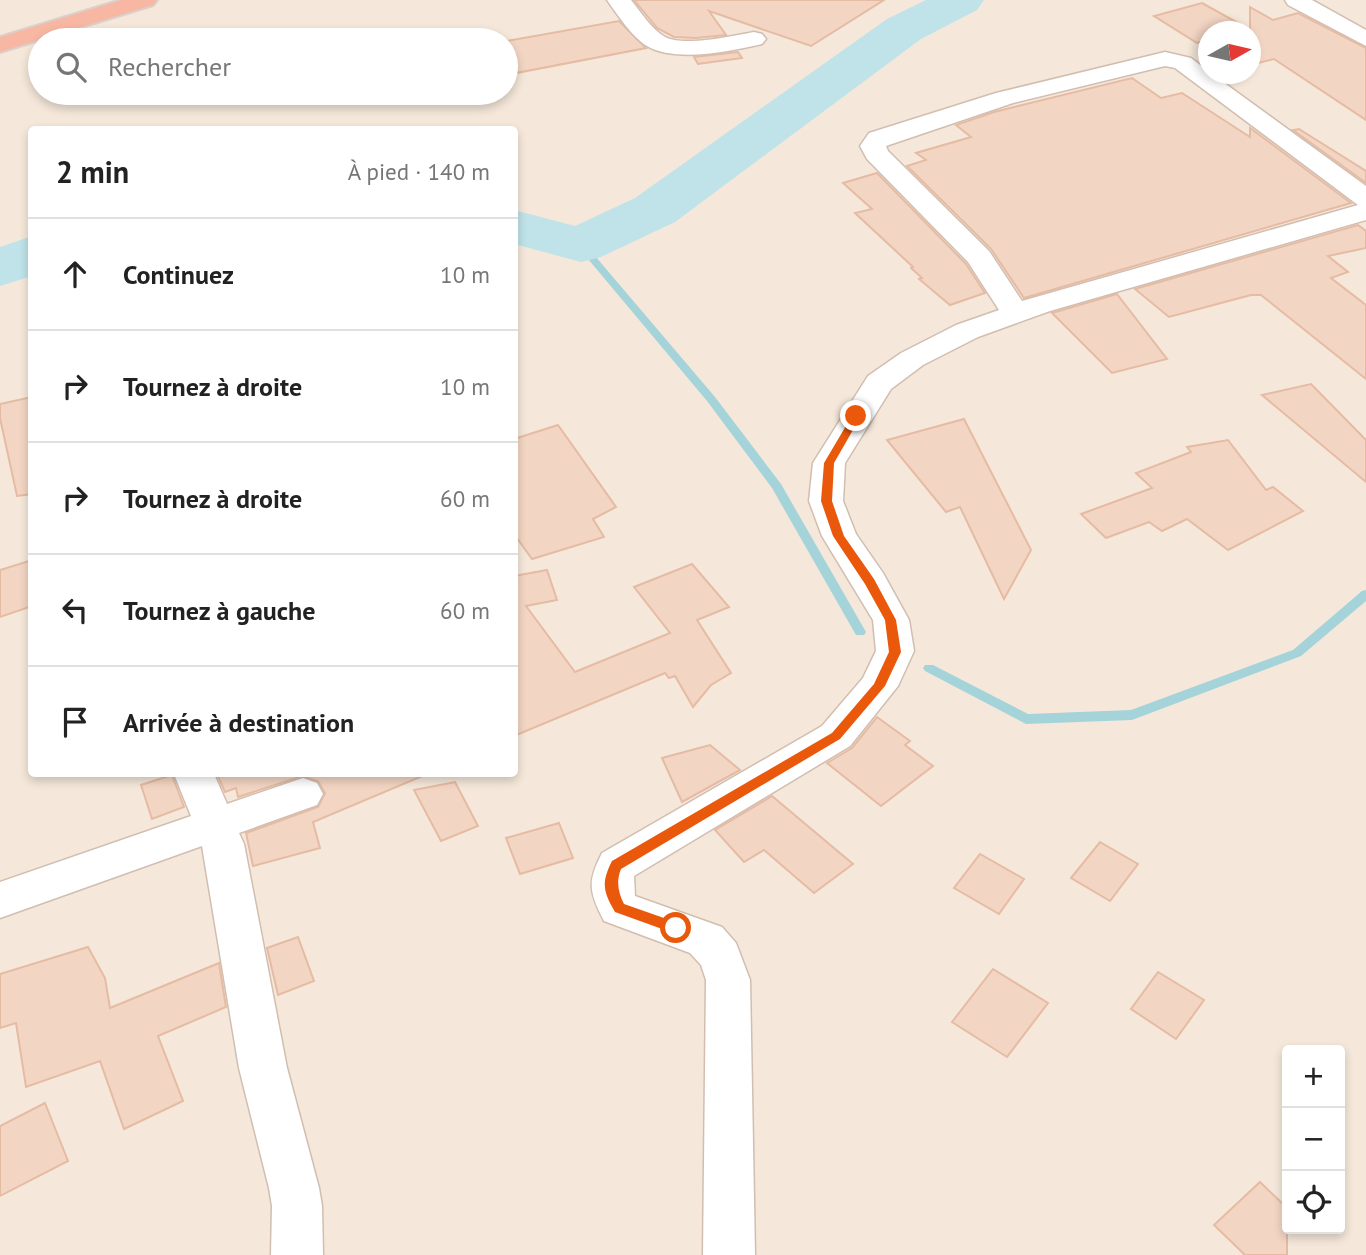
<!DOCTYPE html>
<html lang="fr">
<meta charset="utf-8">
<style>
:root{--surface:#fff;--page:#f2f2f2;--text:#222;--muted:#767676;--line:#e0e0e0}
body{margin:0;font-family:"PT Sans",sans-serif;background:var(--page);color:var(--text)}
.controls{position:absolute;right:21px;bottom:21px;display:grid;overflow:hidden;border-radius:7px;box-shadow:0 4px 10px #0003}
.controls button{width:63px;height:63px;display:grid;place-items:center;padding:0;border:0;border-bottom:2px solid var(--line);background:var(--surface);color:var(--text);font:35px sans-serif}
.compass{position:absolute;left:1198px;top:21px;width:63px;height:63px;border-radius:50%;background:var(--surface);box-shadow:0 4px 10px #0003;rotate:82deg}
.stop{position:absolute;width:21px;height:21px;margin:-16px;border:5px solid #ea580c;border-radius:50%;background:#fff}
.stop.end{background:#ea580c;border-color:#fff;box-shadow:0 2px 7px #0008}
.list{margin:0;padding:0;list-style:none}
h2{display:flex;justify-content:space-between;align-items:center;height:91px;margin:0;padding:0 28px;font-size:30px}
h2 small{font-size:23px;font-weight:400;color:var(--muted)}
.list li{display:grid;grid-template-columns:46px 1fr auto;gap:21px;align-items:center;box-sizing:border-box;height:112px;padding:0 28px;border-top:2px solid var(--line)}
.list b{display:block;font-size:26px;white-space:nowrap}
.list em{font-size:23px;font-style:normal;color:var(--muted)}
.icon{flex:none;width:38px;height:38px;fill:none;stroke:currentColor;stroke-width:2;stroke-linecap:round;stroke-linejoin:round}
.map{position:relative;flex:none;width:1366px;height:1255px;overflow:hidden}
.search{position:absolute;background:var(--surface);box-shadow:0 4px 10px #0003;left:28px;top:28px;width:490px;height:77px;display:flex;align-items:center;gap:18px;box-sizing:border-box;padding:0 24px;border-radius:38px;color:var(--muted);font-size:26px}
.panel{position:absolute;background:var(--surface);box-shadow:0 4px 10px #0003;left:28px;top:126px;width:490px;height:651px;border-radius:7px}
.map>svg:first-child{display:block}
.residential{fill:#f5e8da;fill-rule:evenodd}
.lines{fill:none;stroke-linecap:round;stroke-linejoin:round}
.stream{fill:#a5d3da;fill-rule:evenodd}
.river{fill:#bfe3e8;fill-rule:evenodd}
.building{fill:#f3d5c3;stroke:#e6bba3;stroke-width:2}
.street-casing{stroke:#d1beb0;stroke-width:3}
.highway-casing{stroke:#dad1cd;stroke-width:4}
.street{fill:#fff;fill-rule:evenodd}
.highway{fill:#f7b7a3;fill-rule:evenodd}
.route{fill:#ea580c}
</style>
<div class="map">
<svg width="1366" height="1255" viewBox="0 0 1366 1255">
<rect width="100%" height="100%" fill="#fdf6ec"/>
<!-- residential -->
<path class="residential" d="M0,0H1366V1255H0ZM1208,32H1250V74H1208ZM40,40H506V93H40ZM32,130H514V774H32ZM1287,1050H1340V1229H1287Z"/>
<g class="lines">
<!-- stream -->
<g class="stream">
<path d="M581,242L584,243L715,397L781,484L866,632L864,635H856L772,488L707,401L578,247V243Z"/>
<path d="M1366,590V601L1301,656L1132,720L1026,724L925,671L923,668L925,665H933L1028,714L1131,710L1293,650L1362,591Z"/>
</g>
<!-- river -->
<g class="river">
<path d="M926,0H984L977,10L921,39L675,222L601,257L581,262L514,244V210L575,226L635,198L887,19Z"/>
<path d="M32,236V276L0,286V247Z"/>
</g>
</g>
<!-- building -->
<g class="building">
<path d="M634,0H884L811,46L709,11L726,35L696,38L674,37L657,28Z"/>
<path d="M1202,3L1249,29L1208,32V40L1197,43L1154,16Z"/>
<path d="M1250,7L1273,20L1298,13L1366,48V120L1274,59L1250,65Z"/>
<path d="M619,21L646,48L506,75V41Z"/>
<path d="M738,52L742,58L698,64L694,57Z"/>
<path d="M1132,78L1161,98L1182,93L1250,137V128L1351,203L1024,298L991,249L907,166L926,160L916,153L971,137L956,125L994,112Z"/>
<path d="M1299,129L1366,171V183L1293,130Z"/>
<path d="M877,173L966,264L985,293L950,305L919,279L922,278L911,268L913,267L855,213L872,209L843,183Z"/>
<path d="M1358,225L1366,231V248L1328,256L1348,272L1331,278L1366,305V379L1261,295H1251L1169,317L1135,289Z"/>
<path d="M1117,294L1167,359L1112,373L1052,313Z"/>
<path d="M1311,384L1366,440V482L1262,395Z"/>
<path d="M32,397V494L17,496L0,418V404Z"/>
<path d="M964,419L1031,550L1004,599L960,507L946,512L887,440Z"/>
<path d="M558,425L616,507L593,519L604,537L532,559L514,534V439Z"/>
<path d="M1228,440L1266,490L1273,487L1303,511L1228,550L1187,519L1162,531L1149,522L1106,538L1081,514L1152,488L1136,473L1191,452L1187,447Z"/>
<path d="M32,560V606L0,617V570Z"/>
<path d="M692,564L729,607L697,620L731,673L711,685L693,707L675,676L669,678L665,673L514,736V576L547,570L557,600L526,606L575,672L670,633L634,587Z"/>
<path d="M877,717L910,741L905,745L933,766L881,806L827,763L852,748Z"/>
<path d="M710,745L740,770L682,802L662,758Z"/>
<path d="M217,774H427L313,822L320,848L253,866L246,833L318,807L325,793L318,781L302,776L238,797L236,788L225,792Z"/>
<path d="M172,775L184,807L152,819L141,785Z"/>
<path d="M455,782L478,826L441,841L414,790Z"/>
<path d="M772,796L853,864L814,893L764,850L744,862L715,830Z"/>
<path d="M559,823L573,858L520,874L506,838Z"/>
<path d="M1100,842L1138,864L1110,901L1071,878Z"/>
<path d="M980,854L1024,879L999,914L954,888Z"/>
<path d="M298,937L314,981L278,995L267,948Z"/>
<path d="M88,947L105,978L110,1008L219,963L226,1007L158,1036L183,1101L124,1129L100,1061L26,1087L16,1023L0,1028V974Z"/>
<path d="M993,969L1048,1003L1007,1057L952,1022Z"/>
<path d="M1158,972L1204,1000L1176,1039L1131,1009Z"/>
<path d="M45,1103L68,1161L0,1196V1126Z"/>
<path d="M1260,1182L1287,1208V1255H1245L1214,1225Z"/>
</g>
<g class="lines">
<!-- street casing -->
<g class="street-casing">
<g id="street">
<path d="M607,0H631C641,12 651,29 665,37C685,47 732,36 754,32L762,34L766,39L762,44C732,51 675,63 647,46C632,37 617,14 607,0Z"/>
<path d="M1285,0H1312L1366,30V46L1288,5Z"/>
<path d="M1165,52L1191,58L1208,71V74H1212L1366,186V220L1050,311L978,337L923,365L891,389L845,463L843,501L856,534L883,573L909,620L914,651L898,686L850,746L634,876L635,896L722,927L736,943L750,980L755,1255H703L706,980L701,965L690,953L604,921C589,892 587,882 602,853L822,726L863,678L876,651L873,620L822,536L809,501L813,463L868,376L901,353L956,325L999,310L968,262L867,159L860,146L869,133L996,93ZM1165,66L1175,68L1358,205L1022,301L989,251L888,151L886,146L1013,103Z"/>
<path d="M174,774H214L227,804L303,778L317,783L323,794L317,805L239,833L244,844L287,1068L319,1188L322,1206L323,1255H271L272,1206L269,1188L239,1068L202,846L0,918V882L191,816Z"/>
</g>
</g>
<!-- highway casing -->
<g class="highway-casing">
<path id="highway" d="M121,0H157L153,5L0,52V37Z"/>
</g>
<!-- street -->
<use href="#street" class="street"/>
<!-- highway -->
<use href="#highway" class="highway"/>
</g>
<!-- route -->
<path class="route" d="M853,414L861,416L834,463L832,501L844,536L874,579L896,620L901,652L885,686L840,739L621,869C616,881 618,892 624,904L681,924V932L676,934L615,912C603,891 601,883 612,861L832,733L874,684L889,652L885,620L865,584L833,536L821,501L824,463Z"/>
</svg>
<div class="controls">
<button>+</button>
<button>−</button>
<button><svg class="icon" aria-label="locate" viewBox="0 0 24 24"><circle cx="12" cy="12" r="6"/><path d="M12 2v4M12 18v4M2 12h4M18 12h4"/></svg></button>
</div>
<svg class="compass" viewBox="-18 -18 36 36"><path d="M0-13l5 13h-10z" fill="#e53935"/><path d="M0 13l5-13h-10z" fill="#767676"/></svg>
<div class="stop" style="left:676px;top:928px"></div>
<div class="stop end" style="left:856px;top:416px"></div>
<div class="search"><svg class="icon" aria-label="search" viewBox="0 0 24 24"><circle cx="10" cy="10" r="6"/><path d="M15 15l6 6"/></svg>Rechercher</div>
<section class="panel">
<h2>2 min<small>À pied · 140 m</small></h2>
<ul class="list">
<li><svg class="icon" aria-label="ahead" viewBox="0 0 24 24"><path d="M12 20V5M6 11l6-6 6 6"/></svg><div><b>Continuez</b></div><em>10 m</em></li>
<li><svg class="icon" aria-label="right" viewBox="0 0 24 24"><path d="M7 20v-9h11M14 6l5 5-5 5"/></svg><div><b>Tournez à droite</b></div><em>10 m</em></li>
<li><svg class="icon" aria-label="right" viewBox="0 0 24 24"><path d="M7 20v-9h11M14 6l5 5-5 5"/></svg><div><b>Tournez à droite</b></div><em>60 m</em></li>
<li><svg class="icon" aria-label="left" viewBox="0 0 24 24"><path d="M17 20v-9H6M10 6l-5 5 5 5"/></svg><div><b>Tournez à gauche</b></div><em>60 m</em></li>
<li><svg class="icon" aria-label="arrive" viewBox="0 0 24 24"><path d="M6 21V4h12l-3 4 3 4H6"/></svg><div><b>Arrivée à destination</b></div></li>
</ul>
</section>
</div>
